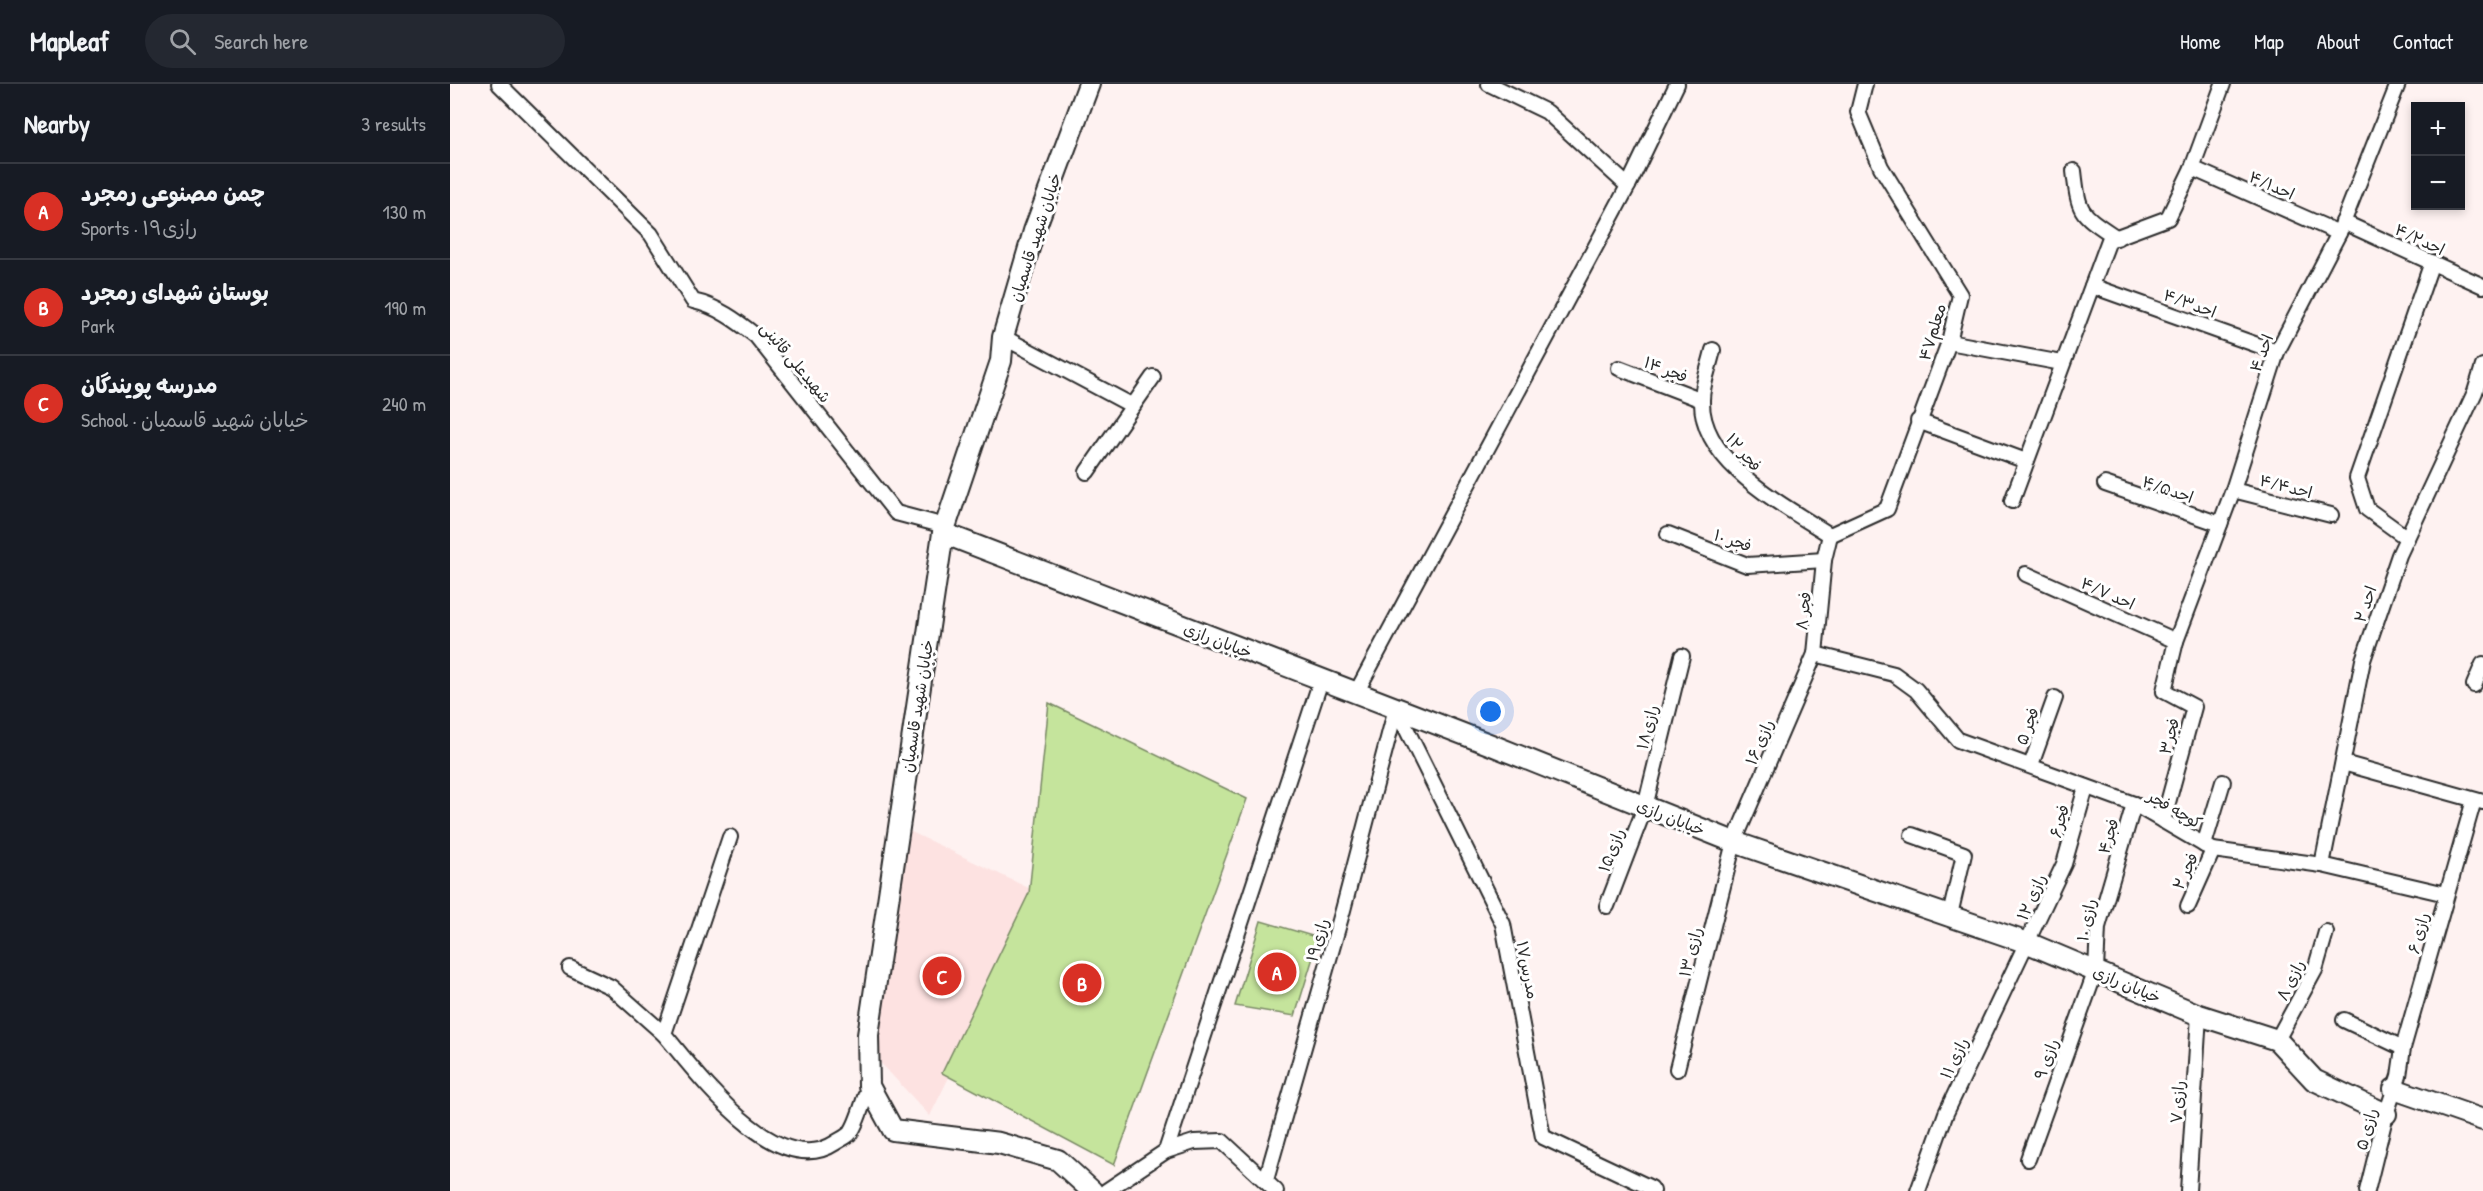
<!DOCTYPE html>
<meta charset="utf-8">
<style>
:root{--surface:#171b24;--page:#242831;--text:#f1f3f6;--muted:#9ea1a6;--line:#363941;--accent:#d93025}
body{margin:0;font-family:"Patrick Hand","Playpen Sans Arabic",sans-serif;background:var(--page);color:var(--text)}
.controls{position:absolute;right:18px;top:18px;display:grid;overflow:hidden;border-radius:0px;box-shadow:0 3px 9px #0003}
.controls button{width:54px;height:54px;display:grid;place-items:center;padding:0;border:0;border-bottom:2px solid var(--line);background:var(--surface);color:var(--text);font:30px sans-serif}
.you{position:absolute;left:1041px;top:628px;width:21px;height:21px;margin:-15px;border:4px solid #fff;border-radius:50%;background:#1a73e8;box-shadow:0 0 0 9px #1a73e833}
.badge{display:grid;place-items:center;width:39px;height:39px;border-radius:50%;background:var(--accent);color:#fff;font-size:20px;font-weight:700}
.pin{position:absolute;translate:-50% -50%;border:3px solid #fff;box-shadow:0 2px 6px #0006}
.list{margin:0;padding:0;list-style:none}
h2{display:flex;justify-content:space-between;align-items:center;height:78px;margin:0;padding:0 24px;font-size:26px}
h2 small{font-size:20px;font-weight:400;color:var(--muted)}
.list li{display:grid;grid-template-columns:39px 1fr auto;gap:18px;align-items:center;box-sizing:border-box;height:96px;padding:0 24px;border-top:2px solid var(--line)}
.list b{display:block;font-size:22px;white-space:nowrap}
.list p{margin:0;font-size:20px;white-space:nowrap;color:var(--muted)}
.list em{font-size:20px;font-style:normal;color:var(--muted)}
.icon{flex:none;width:33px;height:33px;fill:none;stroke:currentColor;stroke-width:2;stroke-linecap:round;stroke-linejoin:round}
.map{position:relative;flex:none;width:2033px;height:1107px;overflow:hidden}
header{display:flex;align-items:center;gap:36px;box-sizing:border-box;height:84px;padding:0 30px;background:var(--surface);border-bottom:2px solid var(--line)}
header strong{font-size:28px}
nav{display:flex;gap:33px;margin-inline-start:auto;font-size:21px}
.search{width:420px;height:54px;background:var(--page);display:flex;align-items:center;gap:15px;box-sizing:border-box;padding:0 21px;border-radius:33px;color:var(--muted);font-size:22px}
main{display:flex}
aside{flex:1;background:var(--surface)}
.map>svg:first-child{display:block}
.built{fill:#fde2e1}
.green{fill:#c5e49c;stroke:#788864;stroke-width:1.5}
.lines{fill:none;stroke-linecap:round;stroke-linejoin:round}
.street-casing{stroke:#2b2b2b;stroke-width:18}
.secondary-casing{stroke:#2b2b2b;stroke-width:24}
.street{stroke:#fff;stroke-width:14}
.secondary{stroke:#fff;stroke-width:20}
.labels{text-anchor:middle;stroke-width:6;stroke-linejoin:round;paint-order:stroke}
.street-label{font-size:16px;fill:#2b2b2b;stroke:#fff}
</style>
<header>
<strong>Mapleaf</strong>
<div class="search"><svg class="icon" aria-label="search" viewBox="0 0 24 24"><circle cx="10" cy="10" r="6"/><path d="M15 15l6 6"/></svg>Search here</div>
<nav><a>Home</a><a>Map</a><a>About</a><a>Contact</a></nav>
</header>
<main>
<aside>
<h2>Nearby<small>3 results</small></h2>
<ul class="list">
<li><span class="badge">A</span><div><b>چمن مصنوعی رمجرد</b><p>Sports · رازی۱۹</p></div><em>130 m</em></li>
<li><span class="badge">B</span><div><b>بوستان شهدای رمجرد</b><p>Park</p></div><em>190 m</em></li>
<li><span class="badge">C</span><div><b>مدرسه پویندگان</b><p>School · خیابان شهید قاسمیان</p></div><em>240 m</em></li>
</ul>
</aside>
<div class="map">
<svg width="2033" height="1107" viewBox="0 0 2033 1107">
<rect width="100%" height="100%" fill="#fef2f1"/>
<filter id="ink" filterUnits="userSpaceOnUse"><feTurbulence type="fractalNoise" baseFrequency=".0167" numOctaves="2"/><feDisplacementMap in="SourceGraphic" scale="12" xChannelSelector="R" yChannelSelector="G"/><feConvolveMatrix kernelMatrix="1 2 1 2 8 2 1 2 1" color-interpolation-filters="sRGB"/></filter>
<g filter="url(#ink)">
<!-- built -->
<path class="built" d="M453,744L589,809L480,1032L426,974Z"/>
<!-- green -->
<g class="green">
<path d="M599,619L797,715L664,1081L492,989L579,809Z"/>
<path d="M811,837L869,854L845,932L785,922Z"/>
</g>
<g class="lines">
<!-- street casing -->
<g class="street-casing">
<g id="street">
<path d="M49,0L201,150L243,217C267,222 287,237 306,252L446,429L495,442"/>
<path d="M1039,0L1097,28L1178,102"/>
<path d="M1742,84L1889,149"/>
<path d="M1624,87C1629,131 1630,129 1667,154"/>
<path d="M1893,138L2033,202"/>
<path d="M1642,202L1827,268"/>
<path d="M553,253L683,322"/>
<path d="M1499,258L1612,279"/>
<path d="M1263,266C1260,281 1252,300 1252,316C1250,379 1335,422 1380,451"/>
<path d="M1169,284L1252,316"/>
<path d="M1468,337L1576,377"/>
<path d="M637,388L703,293"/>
<path d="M1655,400L1770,440"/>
<path d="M1783,406L1881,431"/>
<path d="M1562,417L1659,156L1718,134L1742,84L1773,0"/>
<path d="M1218,450L1297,481L1374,476"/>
<path d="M1380,451L1374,476L1365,570L1444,590L1466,606L1508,656L1684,720L1763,766L1872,781L1996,810"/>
<path d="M1380,451L1437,425L1499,258L1510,211L1431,83L1408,28L1415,0"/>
<path d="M1957,454L1917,425L1907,394L1982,178"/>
<path d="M1576,490L1726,557"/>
<path d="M2024,601L2033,580"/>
<path d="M906,609L1178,102L1227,0"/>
<path d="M946,624L1053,840L1093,1053L1201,1104L1203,1107"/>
<path d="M1893,679L2033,718"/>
<path d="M1581,681L1605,614"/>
<path d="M1713,737L1744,623L1714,607L1726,557L1783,406L1827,268L1889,149L1948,0"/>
<path d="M1462,751L1514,770L1500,831"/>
<path d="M280,753L214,950C247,989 326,1098 385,1059C389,1056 397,1053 400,1049C408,1040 414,1013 419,1002"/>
<path d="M1754,761L1773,698"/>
<path d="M1872,781L1913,576L1949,471L2025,308L2033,282"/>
<path d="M1157,822L1195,723L1232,572"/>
<path d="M1738,822L1763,766"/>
<path d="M120,884L161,903L214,950"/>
<path d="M1894,936L1953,964"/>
<path d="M1827,956L1865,886L1876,848"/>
<path d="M1227,985L1284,758L1365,570"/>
<path d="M716,1067L871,596"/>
<path d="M1578,1075L1646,886L1648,843L1684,720"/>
<path d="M816,1096L893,826L946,624"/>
<path d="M656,1107L716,1067L744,1058L772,1057L826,1107"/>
<path d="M1468,1107L1496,1029L1614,780L1636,703"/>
<path d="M1738,1107L1749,931"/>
<path d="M1917,1107L1936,1030L1949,992L1953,964L2024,716"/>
</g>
</g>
<!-- secondary casing -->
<g class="secondary-casing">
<g id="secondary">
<path d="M639,0L584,147L553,253L551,277L493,449L418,951L419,1002L443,1046L549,1059L608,1076L642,1107"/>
<path d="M493,449L1044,662L1284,758L1578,859L1749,931L1827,956L1864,996L1936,1030"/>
<path d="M1944,1005L2033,1036"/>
</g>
</g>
<!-- street -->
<use href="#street" class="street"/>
<!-- secondary -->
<use href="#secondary" class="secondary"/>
</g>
</g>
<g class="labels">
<!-- street labels -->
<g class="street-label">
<text transform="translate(1822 101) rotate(24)" y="6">احد۴/۱</text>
<text transform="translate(585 153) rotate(-72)" y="6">خیابان شهید قاسمیان</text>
<text transform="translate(1970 155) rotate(25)" y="6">احد۴/۲</text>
<text transform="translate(1740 219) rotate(20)" y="6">احد۴/۳</text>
<text transform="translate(1482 248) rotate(-73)" y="6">معلم۴۷</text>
<text transform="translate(1811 269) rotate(-69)" y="6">احد ۴</text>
<text transform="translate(346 278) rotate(50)" y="6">شهیدعلی قائینی</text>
<text transform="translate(1216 285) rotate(21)" y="6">فجر ۱۴</text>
<text transform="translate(1294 368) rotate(49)" y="6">فجر ۱۲</text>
<text transform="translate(1836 402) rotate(14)" y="6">احد۴/۴</text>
<text transform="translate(1718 405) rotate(19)" y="6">احد۴/۵</text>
<text transform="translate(1283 456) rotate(19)" y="6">فجر ۱۰</text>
<text transform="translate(1658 509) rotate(24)" y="6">احد ۴/۷</text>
<text transform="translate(1915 520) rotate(-71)" y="6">احد ۲</text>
<text transform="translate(1353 527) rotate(-84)" y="6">فجر ۸</text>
<text transform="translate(768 556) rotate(21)" y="6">خیابان رازی</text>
<text transform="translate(467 622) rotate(-81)" y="6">خیابان شهید قاسمیان</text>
<text transform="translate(1577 642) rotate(-70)" y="6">فجر ۵</text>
<text transform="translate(1197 643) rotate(-76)" y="6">رازی۱۸</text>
<text transform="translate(1719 652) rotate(-75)" y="6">فجر۳</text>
<text transform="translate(1309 658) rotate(-67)" y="6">رازی ۱۶</text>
<text transform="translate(1725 725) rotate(30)" y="6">کوچه فجر</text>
<text transform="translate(1221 733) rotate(22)" y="6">خیابان رازی</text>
<text transform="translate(1609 737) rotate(-74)" y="6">فجر۶</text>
<text transform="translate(1658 752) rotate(-73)" y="6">فجر۴</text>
<text transform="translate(1161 766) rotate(-69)" y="6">رازی۱۵</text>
<text transform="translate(1735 787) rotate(-65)" y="6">فجر ۲</text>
<text transform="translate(1581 813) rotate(-66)" y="6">رازی ۱۲</text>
<text transform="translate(1636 836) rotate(-79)" y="6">رازی ۱۰</text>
<text transform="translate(1968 849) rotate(-75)" y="6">رازی ۶</text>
<text transform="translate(867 856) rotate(-74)" y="6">رازی۱۹</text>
<text transform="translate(1240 868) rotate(-76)" y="6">رازی ۱۳</text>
<text transform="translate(1078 886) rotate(79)" y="6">مدرس۱۷</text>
<text transform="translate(1840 896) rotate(-64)" y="6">رازی ۸</text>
<text transform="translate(1677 900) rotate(23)" y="6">خیابان رازی</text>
<text transform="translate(1504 974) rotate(-64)" y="6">رازی ۱۱</text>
<text transform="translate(1596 975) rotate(-70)" y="6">رازی ۹</text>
<text transform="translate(1727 1018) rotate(-86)" y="6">رازی ۷</text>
<text transform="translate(1916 1045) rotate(-75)" y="6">رازی ۵</text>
</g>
</g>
</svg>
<div class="controls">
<button>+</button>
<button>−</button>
</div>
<div class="you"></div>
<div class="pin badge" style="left:827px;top:888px">A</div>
<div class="pin badge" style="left:632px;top:899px">B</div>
<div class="pin badge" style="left:492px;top:892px">C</div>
</div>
</main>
